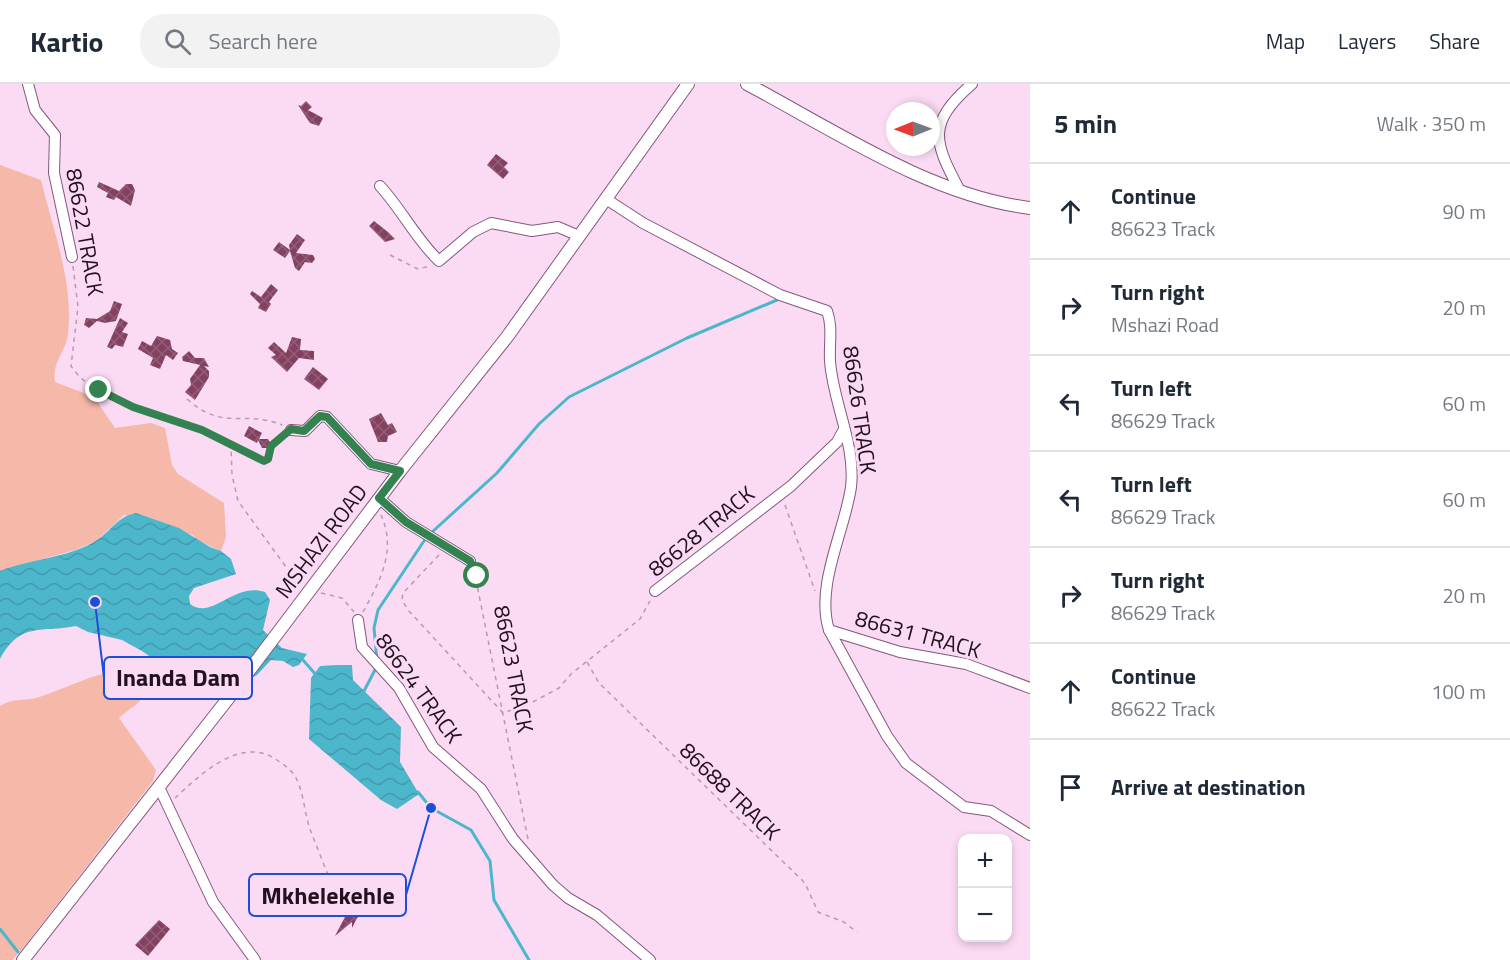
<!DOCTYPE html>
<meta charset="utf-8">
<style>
:root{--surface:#fff;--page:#f2f2f3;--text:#1f2937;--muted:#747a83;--line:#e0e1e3}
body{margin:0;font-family:"Titillium Web",sans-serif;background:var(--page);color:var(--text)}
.controls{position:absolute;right:18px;bottom:18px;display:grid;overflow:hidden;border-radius:12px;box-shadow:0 3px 9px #0003}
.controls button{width:54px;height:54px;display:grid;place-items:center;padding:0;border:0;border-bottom:2px solid var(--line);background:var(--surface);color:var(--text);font:30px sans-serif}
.compass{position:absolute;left:886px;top:18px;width:54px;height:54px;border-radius:50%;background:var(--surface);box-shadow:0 3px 9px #0003;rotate:269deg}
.stop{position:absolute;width:18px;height:18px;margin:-14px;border:4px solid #358251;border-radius:50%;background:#fff}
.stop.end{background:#358251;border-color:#fff;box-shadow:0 2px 6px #0008}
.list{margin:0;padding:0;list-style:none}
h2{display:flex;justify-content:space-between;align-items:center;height:78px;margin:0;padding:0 24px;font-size:26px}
h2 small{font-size:20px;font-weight:400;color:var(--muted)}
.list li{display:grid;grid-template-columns:39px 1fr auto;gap:18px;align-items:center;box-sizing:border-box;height:96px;padding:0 24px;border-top:2px solid var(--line)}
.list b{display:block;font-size:22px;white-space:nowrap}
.list p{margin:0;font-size:20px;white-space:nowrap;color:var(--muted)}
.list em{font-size:20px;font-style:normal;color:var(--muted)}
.icon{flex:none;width:33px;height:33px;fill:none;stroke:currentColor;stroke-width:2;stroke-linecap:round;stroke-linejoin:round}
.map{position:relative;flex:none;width:1030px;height:876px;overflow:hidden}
header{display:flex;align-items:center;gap:36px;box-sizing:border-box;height:84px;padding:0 30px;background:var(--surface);border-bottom:2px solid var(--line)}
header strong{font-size:28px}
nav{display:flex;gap:33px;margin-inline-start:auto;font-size:21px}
.search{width:420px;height:54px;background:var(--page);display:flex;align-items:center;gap:15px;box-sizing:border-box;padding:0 21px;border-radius:24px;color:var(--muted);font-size:22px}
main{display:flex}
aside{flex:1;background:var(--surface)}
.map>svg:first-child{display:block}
.green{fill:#f6b8a9}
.water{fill:url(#water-waves)}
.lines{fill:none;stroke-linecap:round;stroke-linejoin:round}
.stream{stroke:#4cb6cb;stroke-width:3}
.building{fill:url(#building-cross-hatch)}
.minor-casing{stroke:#85577d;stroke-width:12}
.tertiary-casing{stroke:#85577d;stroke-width:14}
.path{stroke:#b69bb0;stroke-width:1.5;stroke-dasharray:4.5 4.5;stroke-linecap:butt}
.minor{stroke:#fff;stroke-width:10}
.tertiary{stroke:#fff;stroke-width:12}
.route{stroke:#358251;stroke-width:8}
.labels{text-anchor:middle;stroke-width:6;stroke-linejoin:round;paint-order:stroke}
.street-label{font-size:22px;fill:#231120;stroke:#fbdbf4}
.leader{fill:none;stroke:#1d4ed8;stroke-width:2}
.callout-dot{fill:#1d4ed8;stroke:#fbdbf4;stroke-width:2}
.callout{fill:#fbdbf4;stroke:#1d4ed8;stroke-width:2}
.callout-label{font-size:24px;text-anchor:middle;font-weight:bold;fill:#231120}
</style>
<header>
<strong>Kartio</strong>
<div class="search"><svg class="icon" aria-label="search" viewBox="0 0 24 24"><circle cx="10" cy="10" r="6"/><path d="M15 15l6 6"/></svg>Search here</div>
<nav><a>Map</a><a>Layers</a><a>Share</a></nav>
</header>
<main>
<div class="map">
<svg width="1030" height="876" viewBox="0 0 1030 876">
<defs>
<pattern id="water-waves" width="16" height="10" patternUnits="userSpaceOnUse" patternTransform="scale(1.5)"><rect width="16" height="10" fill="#4cb6cb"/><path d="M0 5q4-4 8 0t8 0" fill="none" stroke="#429bae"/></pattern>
<pattern id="building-cross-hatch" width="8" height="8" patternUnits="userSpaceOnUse" patternTransform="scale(1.5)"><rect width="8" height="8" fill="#84405f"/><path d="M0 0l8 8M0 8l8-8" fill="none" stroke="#925e76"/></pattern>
</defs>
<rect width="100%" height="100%" fill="#fbdbf4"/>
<!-- green -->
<g class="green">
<path d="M0,81L41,96C53,146 74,199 68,250C66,269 52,276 55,298L94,313L115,344L151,339L165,344L172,381L178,390L224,419L226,453L221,467L197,456L193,451L124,431L96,457L75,466L0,487Z"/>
<path d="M126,586L150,595C153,612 130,624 119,634L156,686L153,697L24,863L12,876H0V622C13,614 22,617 36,614C66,605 94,588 126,586Z"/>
</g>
<!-- water -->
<g class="water">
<path d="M136,429L179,444L210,463L221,467L231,475L236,490L194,504L189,512L190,520C212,537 233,498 265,508L270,516L263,546L282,564L307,570L299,581L293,583L283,577L271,576L257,591L249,595L234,591L209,608L192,609L168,585L142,567L122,556L88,548L76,542C41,549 21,537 0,575V487C30,475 67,474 94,458C111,448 116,433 136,429Z"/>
<path d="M337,581H352L353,596L401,643L400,678L419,710L397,725L381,716L309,655L311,594L320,582Z"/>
</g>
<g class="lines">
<!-- stream -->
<g class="stream">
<path d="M431,449L497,389L539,340L569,313L687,254L777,216"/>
<path d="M303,576L317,592"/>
<path d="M377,576L374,544L378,526L426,454"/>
<path d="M363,609L377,582"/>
<path d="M418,708L431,724L471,746L490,777L494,816L529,876"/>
<path d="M0,845L18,868"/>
</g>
</g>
<!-- building -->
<g class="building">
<path d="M306,17L312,23L308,26L323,34L319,42L310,39L298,21L301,22Z"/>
<path d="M496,70L508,79L504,83L509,88L503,95L487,81Z"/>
<path d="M99,98L119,107L126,100H132L135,106L131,122L116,113L114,116L106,113L108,109L97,103Z"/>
<path d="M374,137L388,148L395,155L385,158L369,142Z"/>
<path d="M297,150L305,156L296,169L313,171L315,175L312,179L305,178L299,187L295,184L290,167L285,174L273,166L279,158L290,166L289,161Z"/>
<path d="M271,200L278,206L269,218L271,220L266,228L258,224L260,220L250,210L252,207L261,213Z"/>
<path d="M114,217L122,220L116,237L105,239L97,237L89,244L84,241L86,234L97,235L110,227Z"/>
<path d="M120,234L128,239L122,248L128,250L123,263L115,261L112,265L107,263Z"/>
<path d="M157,252L170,256L172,265L178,269L173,276L166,271L160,285L150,281L153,274L138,265L142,257L151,262Z"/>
<path d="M292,253L301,255L300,266L314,267V276L299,274L287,288L271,273L276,271L268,264L274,258L286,269Z"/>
<path d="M189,267L195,274H204L209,283L204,282L209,287V293L195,316L185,308L191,301L190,295L200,281L183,277L182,273Z"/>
<path d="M313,283L328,295L319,306L304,295Z"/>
<path d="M381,329L388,341L392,339L397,348L388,352L387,358H378L369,335Z"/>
<path d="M249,342L262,349L259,355H268L271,360L268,364H262L258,356L257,359L244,352Z"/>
<path d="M361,820V827H366L357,834L352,844V838L335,852L345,833L352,831L353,822Z"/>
<path d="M159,836L170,845L148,872L135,861Z"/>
</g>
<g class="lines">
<!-- minor casing -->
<g class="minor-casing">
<g id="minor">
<path d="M28,0L35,26L55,51L54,89L72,173"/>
<path d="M380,102C402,126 416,155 439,177L473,148L491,139L532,147L558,143L579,152"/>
<path d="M960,107C934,58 926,40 972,0"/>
<path d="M606,115L643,139L780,211L827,227C833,243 829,260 830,277C833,319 856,361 851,403C845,446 815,502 829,546L887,652L906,679L964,723L991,727L1030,751"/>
<path d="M291,346L305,347L320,332L327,333L371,380L400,387"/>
<path d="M379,414L406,438L470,477"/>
<path d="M655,507L791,402L837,358L843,347"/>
<path d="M358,536L362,563L399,604L433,663L481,705L513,755L553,801L568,814L597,831L650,876"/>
<path d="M829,546L900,568L966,580L1030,604"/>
<path d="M159,703L213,818L255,876"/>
</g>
</g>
<!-- tertiary casing -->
<g class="tertiary-casing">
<g id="tertiary">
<path d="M747,0C834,46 931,112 1030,124"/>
<path d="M23,876L227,616L400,387L507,253L688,0"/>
</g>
</g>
<!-- path -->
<g class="path">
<path d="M390,171L418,185L430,182"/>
<path d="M73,182L78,223L71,282C97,321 162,329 203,346C213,351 222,357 231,362L232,391L238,417L286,483L302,498"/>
<path d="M187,315C224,348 242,325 282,341"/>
<path d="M231,362L264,377L268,375L271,362L283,351"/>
<path d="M785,421L815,507"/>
<path d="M439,471L403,509L402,516L408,526L503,629L529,620L559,604L571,590L640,535L650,517"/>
<path d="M474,486L528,755"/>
<path d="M321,509L342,514L354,528"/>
<path d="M363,528C380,497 397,466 381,431"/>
<path d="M587,578L599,599L805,799L818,828L844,838L857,848"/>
<path d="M175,714C199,692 238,653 274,674C281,679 290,684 295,692C304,708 304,728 310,745C318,766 327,788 335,809"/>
</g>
<!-- minor -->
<use href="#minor" class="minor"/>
<!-- tertiary -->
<use href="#tertiary" class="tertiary"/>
</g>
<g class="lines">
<!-- route -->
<path class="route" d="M99,306L133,323L202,346L264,377L268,375L271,362L291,345L304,347L320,332L327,333L371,380L400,387L379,414L406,438L470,477L477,492"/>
</g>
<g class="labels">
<!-- street labels -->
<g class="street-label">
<text transform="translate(85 148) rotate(80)" y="8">86622 TRACK</text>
<text transform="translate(860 326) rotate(82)" y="8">86626 TRACK</text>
<text transform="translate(701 447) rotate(-39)" y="8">86628 TRACK</text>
<text transform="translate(321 457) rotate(-53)" y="8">MSHAZI ROAD</text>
<text transform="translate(918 550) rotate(15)" y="8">86631 TRACK</text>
<text transform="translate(514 585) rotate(79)" y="8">86623 TRACK</text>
<text transform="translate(419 604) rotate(54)" y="8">86624 TRACK</text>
<text transform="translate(730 707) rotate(44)" y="8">86688 TRACK</text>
</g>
</g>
<!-- callouts -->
<path class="leader" d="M95 518L104 594M431 724L406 811"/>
<g class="callout-dot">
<circle cx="95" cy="518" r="6"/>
<circle cx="431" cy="724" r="6"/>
</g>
<g class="callout">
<rect x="104" y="573" width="148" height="42" rx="6"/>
<rect x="249" y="790" width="157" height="42" rx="6"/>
</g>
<g class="callout-label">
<text x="178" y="602">Inanda Dam</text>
<text x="328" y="820">Mkhelekehle</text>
</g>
</svg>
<div class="controls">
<button>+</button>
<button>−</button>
</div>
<svg class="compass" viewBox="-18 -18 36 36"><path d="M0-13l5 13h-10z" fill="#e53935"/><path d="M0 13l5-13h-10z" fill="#747a83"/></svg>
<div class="stop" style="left:477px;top:492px"></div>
<div class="stop end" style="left:99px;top:306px"></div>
</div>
<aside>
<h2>5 min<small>Walk · 350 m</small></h2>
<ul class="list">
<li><svg class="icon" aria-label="ahead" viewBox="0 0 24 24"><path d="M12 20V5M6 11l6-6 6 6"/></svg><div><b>Continue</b><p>86623 Track</p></div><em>90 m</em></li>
<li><svg class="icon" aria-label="right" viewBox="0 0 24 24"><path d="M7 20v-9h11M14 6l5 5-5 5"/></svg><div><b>Turn right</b><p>Mshazi Road</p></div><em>20 m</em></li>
<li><svg class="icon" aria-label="left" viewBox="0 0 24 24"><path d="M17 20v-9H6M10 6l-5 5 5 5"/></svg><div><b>Turn left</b><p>86629 Track</p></div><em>60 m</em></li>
<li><svg class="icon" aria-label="left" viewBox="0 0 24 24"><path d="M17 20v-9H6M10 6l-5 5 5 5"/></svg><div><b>Turn left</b><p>86629 Track</p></div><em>60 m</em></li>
<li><svg class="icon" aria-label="right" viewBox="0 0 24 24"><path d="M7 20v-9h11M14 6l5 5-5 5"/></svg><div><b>Turn right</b><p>86629 Track</p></div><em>20 m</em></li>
<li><svg class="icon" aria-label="ahead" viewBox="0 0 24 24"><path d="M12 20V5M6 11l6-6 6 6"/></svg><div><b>Continue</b><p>86622 Track</p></div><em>100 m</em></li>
<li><svg class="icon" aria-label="arrive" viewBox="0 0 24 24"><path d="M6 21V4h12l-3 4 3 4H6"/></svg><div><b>Arrive at destination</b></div></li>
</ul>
</aside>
</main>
